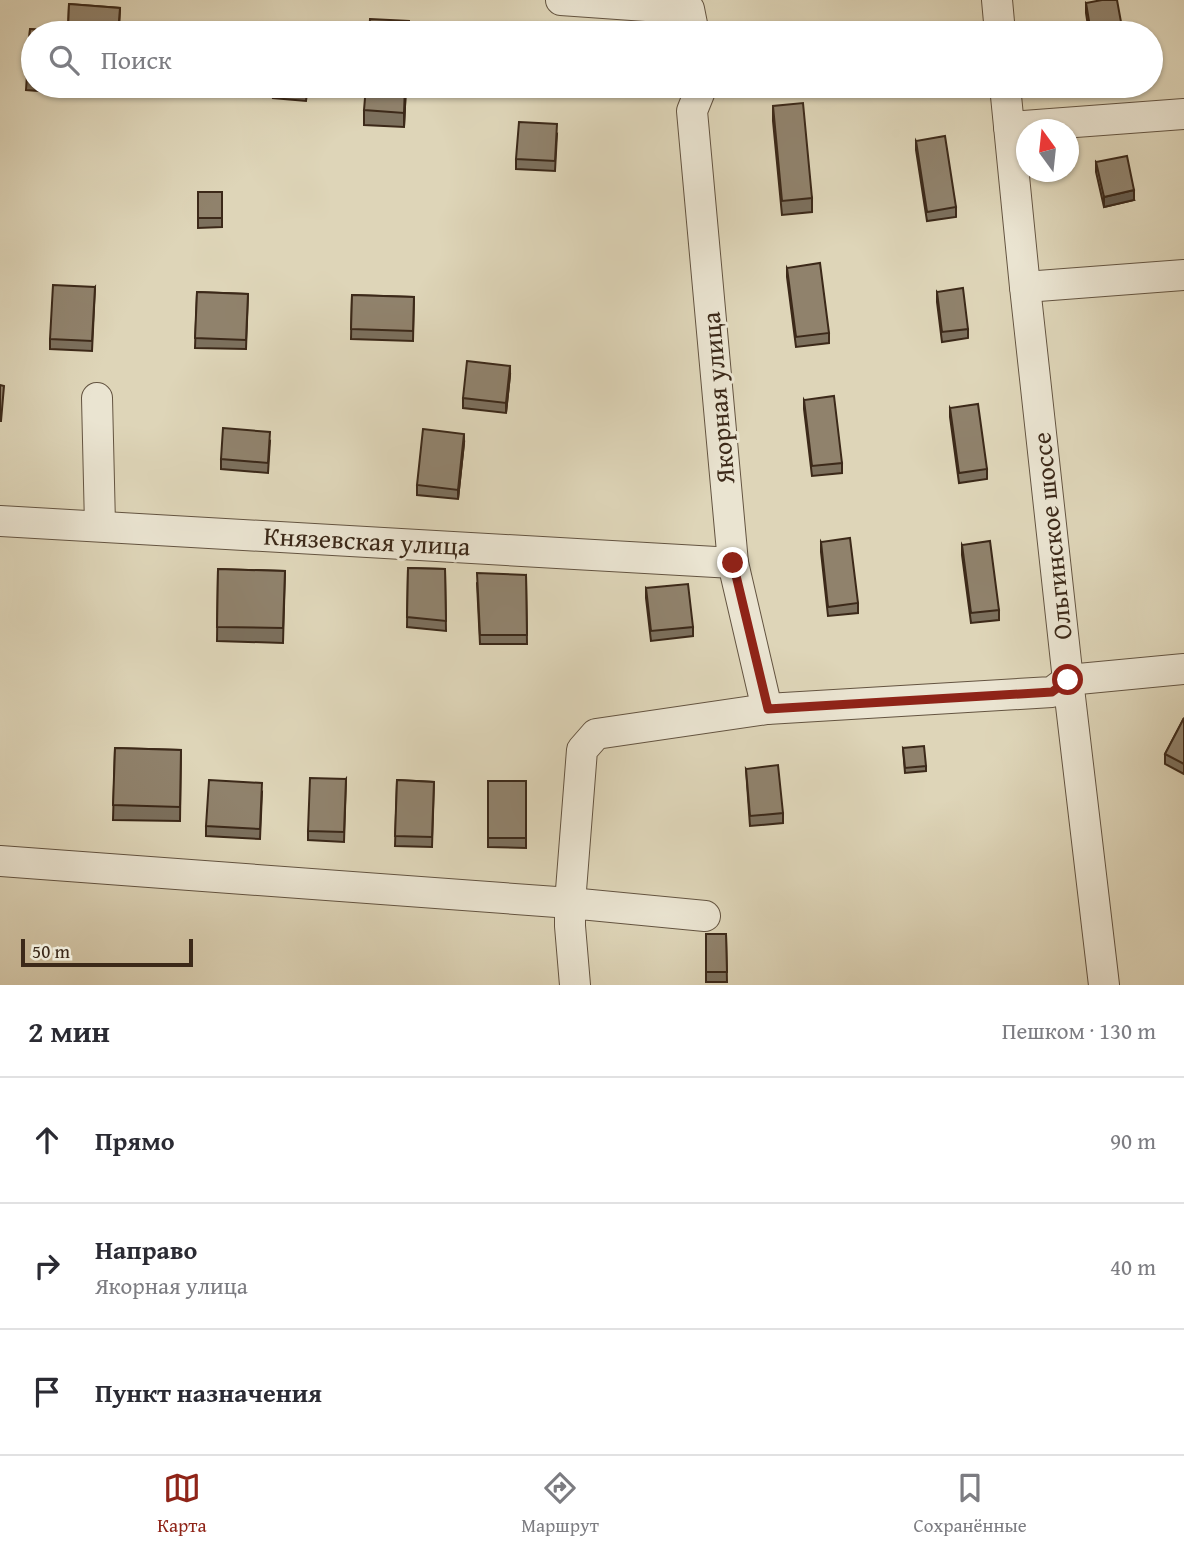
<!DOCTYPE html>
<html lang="ru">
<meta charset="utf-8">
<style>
:root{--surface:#fff;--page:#f2f2f3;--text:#2b2b33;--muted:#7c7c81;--line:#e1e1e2;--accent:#8f2418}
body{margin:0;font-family:"Gentium Book Plus",serif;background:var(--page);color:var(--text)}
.compass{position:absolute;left:1016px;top:119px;width:63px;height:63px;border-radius:50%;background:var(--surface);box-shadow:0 2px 5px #0004;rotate:345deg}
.scale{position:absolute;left:21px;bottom:18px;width:172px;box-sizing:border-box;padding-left:7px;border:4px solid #3c2919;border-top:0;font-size:19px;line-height:24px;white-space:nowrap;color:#3c2919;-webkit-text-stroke:5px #eae4d1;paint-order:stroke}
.stop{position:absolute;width:21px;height:21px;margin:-16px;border:5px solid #8f2418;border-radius:50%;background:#fff}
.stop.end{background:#8f2418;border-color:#fff;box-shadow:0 2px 7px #0008}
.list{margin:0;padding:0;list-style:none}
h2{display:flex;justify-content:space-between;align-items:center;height:91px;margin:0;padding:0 28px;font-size:30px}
h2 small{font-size:23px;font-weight:400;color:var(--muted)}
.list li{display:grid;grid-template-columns:46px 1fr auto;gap:21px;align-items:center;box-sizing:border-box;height:126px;padding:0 28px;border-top:2px solid var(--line)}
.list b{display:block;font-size:26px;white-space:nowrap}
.list p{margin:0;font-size:23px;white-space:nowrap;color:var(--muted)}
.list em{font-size:23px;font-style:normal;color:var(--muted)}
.icon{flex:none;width:38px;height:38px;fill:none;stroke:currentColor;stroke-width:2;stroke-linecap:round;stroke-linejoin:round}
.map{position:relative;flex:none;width:1184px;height:985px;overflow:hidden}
.search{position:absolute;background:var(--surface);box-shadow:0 2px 5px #0004;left:21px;right:21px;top:21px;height:77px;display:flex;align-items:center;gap:18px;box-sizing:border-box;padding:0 24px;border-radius:38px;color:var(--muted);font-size:26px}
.sheet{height:469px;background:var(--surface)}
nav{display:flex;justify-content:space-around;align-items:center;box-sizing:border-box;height:98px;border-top:2px solid var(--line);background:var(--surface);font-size:19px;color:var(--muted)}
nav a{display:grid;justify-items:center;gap:4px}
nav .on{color:var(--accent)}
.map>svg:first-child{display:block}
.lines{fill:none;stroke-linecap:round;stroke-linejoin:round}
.minor-casing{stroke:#645441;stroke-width:32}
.minor{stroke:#eae4d1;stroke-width:30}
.wall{fill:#7c705d;stroke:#3c2919;stroke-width:2}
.shaded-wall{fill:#655b4c;stroke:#3c2919;stroke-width:2}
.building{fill:#90826c;stroke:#3c2919;stroke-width:2}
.route{stroke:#8f2418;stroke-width:9}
.labels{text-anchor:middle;stroke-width:6;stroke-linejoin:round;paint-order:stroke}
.street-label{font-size:26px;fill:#3c2919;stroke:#eae4d1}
</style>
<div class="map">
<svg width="1184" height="985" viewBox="0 0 1184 985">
<rect width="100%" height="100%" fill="#ded5b8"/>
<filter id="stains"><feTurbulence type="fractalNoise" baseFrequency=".00286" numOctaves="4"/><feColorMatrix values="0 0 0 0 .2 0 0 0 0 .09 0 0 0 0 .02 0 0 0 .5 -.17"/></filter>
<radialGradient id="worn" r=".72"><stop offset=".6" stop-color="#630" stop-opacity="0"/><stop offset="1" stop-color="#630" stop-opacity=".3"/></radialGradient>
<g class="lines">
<!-- minor casing -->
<g class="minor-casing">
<g id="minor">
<path d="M561,0L689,9L693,29"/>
<path d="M997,0L1000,33"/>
<path d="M702,86L692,111L733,563L767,709"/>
<path d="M1005,86L1025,287L1068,680L1104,985"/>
<path d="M1009,127L1184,114"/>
<path d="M1025,287L1184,275"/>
<path d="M97,398L100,525"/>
<path d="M0,521L733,563"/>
<path d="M0,861L570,903L582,750L596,734L767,709L1052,692L1068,680L1184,669"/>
<path d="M575,985L570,926V903L705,916"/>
</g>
</g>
<!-- minor -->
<use href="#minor" class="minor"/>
</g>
<!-- wall -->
<g class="wall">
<path d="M1086,3L1123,33H1089L1086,13Z"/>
<path d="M69,4L120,8L119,33H33V86H79L78,94L26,90L30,29L68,32Z"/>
<path d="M274,86H308L306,101L273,98Z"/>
<path d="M406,86L404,127L364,125V110Z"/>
<path d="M452,86H502L501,95L452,92Z"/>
<path d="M773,106L812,198V212L782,215L773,121Z"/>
<path d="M557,134L555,171L516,169V159Z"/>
<path d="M916,141L956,207V217L927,221L916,150Z"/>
<path d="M1096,162L1134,200L1104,207L1096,172Z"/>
<path d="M198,192H222V227L198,228Z"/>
<path d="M787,268L829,333V343L796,347L787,277Z"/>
<path d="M95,287L92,351L50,349V339Z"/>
<path d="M197,292L248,294L246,349L195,348Z"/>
<path d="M937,292L968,329V338L942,342L937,302Z"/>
<path d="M352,295L414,297L413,341L351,339Z"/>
<path d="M510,375L506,413L463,408V398Z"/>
<path d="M804,400L842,463V473L812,476L804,409Z"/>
<path d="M950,408L987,469V479L959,483L950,417Z"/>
<path d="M270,441L268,473L221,469V459Z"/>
<path d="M464,443L458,499L417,495V485Z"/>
<path d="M821,542L858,603V613L828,616L821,552Z"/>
<path d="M962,545L999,610V620L971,623L962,555Z"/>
<path d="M408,568L445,569L446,631L407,627Z"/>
<path d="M218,569L285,571L283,643L217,641Z"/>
<path d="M526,575L527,644H480L477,583Z"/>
<path d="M646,588L693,627V636L651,641L646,598Z"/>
<path d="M1184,718V774L1165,764V754Z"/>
<path d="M115,748L181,750L180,821L113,820Z"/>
<path d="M903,748L926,766V771L905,773Z"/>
<path d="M746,769L783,813V823L750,826Z"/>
<path d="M346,779L344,842L308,840V831Z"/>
<path d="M397,780L434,782L432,847L395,846Z"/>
<path d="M488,781H526V848L488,847Z"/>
<path d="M262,792L260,839L206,836V826Z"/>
<path d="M706,934H726L727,982H706Z"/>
</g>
<!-- shaded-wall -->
<g class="shaded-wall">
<path d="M405,86H406L404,127V113Z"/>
<path d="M1134,190V200L1104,207V197Z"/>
<path d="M510,366V375L506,413V403Z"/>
<path d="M464,434V443L458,499V490Z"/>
</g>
<!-- building -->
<g class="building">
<path d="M1102,0H1117L1123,33H1091L1086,3Z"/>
<path d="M69,4L120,8L118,33H94V29L68,28Z"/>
<path d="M370,19L409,21V33H369Z"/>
<path d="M148,24L169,25L168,33H147Z"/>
<path d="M30,29L82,33H33V76H26Z"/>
<path d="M274,86H307L306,91L273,88Z"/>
<path d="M366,86H405L404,113L364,110Z"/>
<path d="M803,103L812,198L782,201L773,106Z"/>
<path d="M519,122L557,124L555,161L516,159Z"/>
<path d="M945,136L956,207L927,212L916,141Z"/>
<path d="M1127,156L1134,190L1104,197L1096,162Z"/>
<rect x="198" y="192" width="24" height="26"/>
<path d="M820,263L829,333L796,337L787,268Z"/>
<path d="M53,285L95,287L92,341L50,339Z"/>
<path d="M963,288L968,329L942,332L937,292Z"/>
<path d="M197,292L248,294L246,340L195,338Z"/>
<path d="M352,295L414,297L413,331L351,329Z"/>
<path d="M467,361L510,366L506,403L463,398Z"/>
<path d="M0,385L4,386L1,421H0Z"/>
<path d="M834,396L842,463L812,466L804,400Z"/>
<path d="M978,404L987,469L959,473L950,408Z"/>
<path d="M223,428L270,432L268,463L221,459Z"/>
<path d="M423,429L464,434L458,490L417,485Z"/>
<path d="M850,538L858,603L828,607L821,542Z"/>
<path d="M990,541L999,610L971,613L962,545Z"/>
<path d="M408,568L445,569L446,621L407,617Z"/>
<path d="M218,569L285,571L283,628L217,627Z"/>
<path d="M477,573L526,575L527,635H480Z"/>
<path d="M688,584L693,627L651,631L646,588Z"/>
<path d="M1184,718V764L1165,754Z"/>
<path d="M924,746L926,766L905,768L903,748Z"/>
<path d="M115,748L181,750L180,807L113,805Z"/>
<path d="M778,765L783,813L750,816L746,769Z"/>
<path d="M310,778L346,779L344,832L308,831Z"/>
<path d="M209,780L262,783L260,829L206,826Z"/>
<path d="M397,780L434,782L432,837L395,836Z"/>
<rect x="488" y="781" width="38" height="57"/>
<path d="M706,934H726L727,972H706Z"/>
</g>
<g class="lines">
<!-- route -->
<path class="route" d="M733,563L768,709L1052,692L1068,680"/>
</g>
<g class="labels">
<!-- street labels -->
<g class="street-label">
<text transform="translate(718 398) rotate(-95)" y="9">Якорная улица</text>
<text transform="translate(1052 536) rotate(-96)" y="9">Ольгинское шоссе</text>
<text transform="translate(367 541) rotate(3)" y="9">Князевская улица</text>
</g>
</g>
<rect width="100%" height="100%" filter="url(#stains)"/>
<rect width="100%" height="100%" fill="url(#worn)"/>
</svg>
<svg class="compass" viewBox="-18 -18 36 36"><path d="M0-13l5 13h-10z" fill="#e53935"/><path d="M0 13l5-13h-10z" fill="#7c7c81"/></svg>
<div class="scale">50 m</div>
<div class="stop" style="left:1068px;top:680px"></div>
<div class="stop end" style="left:733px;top:563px"></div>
<div class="search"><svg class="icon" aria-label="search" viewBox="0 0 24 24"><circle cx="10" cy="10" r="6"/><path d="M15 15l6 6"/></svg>Поиск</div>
</div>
<section class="sheet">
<h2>2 мин<small>Пешком · 130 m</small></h2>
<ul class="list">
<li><svg class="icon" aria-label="ahead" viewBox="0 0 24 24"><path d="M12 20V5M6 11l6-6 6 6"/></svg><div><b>Прямо</b></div><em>90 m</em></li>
<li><svg class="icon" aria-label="right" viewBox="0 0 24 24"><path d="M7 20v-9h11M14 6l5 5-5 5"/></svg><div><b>Направо</b><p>Якорная улица</p></div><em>40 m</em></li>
<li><svg class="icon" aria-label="arrive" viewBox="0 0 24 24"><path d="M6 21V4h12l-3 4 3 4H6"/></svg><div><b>Пункт назначения</b></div></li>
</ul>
</section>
<nav>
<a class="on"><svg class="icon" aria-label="map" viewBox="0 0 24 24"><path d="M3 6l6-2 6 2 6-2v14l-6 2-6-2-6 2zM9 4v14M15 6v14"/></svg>Карта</a>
<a><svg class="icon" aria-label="directions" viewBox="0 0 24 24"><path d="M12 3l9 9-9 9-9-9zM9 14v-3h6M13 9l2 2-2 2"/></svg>Маршрут</a>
<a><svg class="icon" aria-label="saved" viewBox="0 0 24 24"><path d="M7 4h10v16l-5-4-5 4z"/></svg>Сохранённые</a>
</nav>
